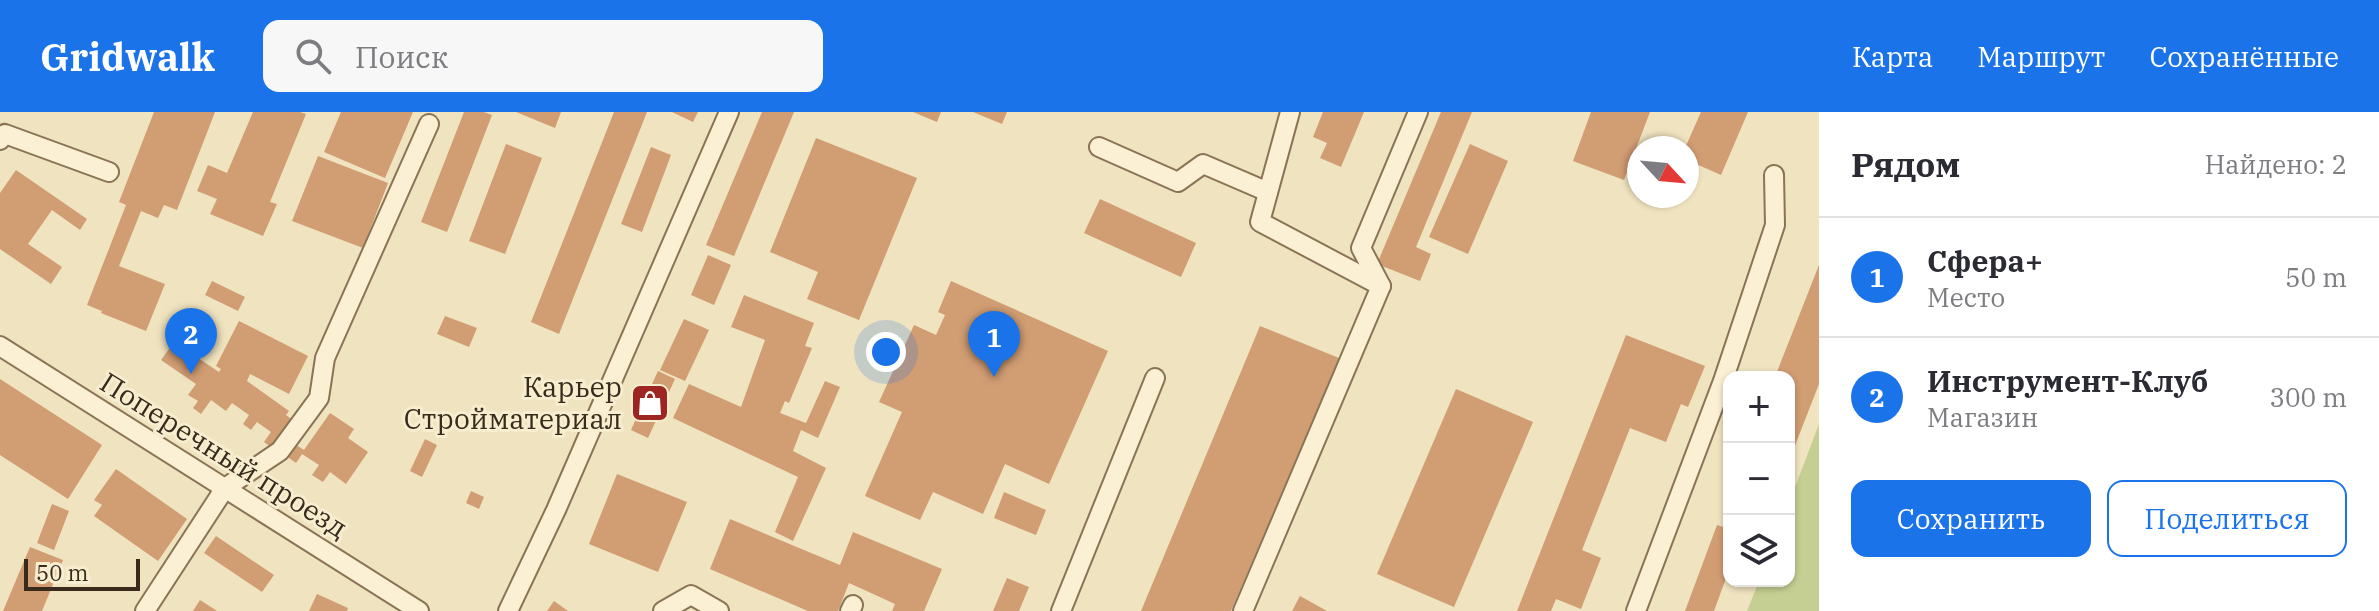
<!DOCTYPE html>
<html lang="ru">
<meta charset="utf-8">
<style>
:root{--surface:#fff;--page:#f7f7f7;--text:#2b2b33;--muted:#7c7c81;--line:#e1e1e2;--accent:#1a73e8}
body{margin:0;font-family:"IBM Plex Serif",serif;background:var(--page);color:var(--text)}
.controls{position:absolute;right:24px;bottom:24px;display:grid;overflow:hidden;border-radius:16px;box-shadow:0 2px 6px #0004}
.controls button{width:72px;height:72px;display:grid;place-items:center;padding:0;border:0;border-bottom:2px solid var(--line);background:var(--surface);color:var(--text);font:40px sans-serif}
.compass{position:absolute;left:1627px;top:24px;width:72px;height:72px;border-radius:50%;background:var(--surface);box-shadow:0 2px 6px #0004;rotate:116deg}
.scale{position:absolute;left:24px;bottom:20px;width:116px;box-sizing:border-box;padding-left:8px;border:4px solid #392b1c;border-top:0;font-size:22px;line-height:28px;white-space:nowrap;color:#392b1c;-webkit-text-stroke:6px #f7edcf;paint-order:stroke}
.you{position:absolute;left:886px;top:240px;width:28px;height:28px;margin:-20px;border:6px solid #fff;border-radius:50%;background:#1a73e8;box-shadow:0 0 0 12px #1a73e833}
.badge{display:grid;place-items:center;width:52px;height:52px;border-radius:50%;background:var(--accent);color:#fff;font-size:26px;font-weight:700}
.pin{position:absolute;translate:-50% -66px;filter:drop-shadow(0 2px 4px #0008)}
.pin::after{content:'';position:absolute;top:42px;width:28px;height:24px;background:inherit;clip-path:polygon(0 0,100% 0,50% 100%)}
.list{margin:0;padding:0;list-style:none}
h2{display:flex;justify-content:space-between;align-items:center;height:104px;margin:0;padding:0 32px;font-size:34px}
h2 small{font-size:26px;font-weight:400;color:var(--muted)}
.list li{display:grid;grid-template-columns:52px 1fr auto;gap:24px;align-items:center;box-sizing:border-box;height:120px;padding:0 32px;border-top:2px solid var(--line)}
.list b{display:block;font-size:30px;white-space:nowrap}
.list p{margin:0;font-size:26px;white-space:nowrap;color:var(--muted)}
.list em{font-size:26px;font-style:normal;color:var(--muted)}
.actions{display:flex;gap:16px;padding:24px 32px}
.actions a{flex:1;padding:18px 0;border:2px solid var(--accent);border-radius:16px;text-align:center;font-size:28px;color:var(--accent)}
.actions .main{background:var(--accent);color:#fff}
.icon{flex:none;width:44px;height:44px;fill:none;stroke:currentColor;stroke-width:2;stroke-linecap:round;stroke-linejoin:round}
.map{position:relative;flex:none;width:1819px;height:499px;overflow:hidden}
header{display:flex;align-items:center;gap:48px;box-sizing:border-box;height:112px;padding:0 40px;background:var(--accent);color:#fff}
header strong{font-size:38px}
nav{display:flex;gap:44px;margin-inline-start:auto;font-size:28px}
.search{width:560px;height:72px;background:var(--page);display:flex;align-items:center;gap:20px;box-sizing:border-box;padding:0 28px;border-radius:16px;color:var(--muted);font-size:30px}
main{display:flex}
aside{flex:1;background:var(--surface)}
.map>svg:first-child{display:block}
.green{fill:#c6cf93}
.building{fill:#d19d73}
.lines{fill:none;stroke-linecap:round;stroke-linejoin:round}
.minor-casing{stroke:#8a7456;stroke-width:22}
.minor{stroke:#fbf0d3;stroke-width:18}
.labels{text-anchor:middle;stroke-width:6;stroke-linejoin:round;paint-order:stroke}
.poi-label{font-size:28px;fill:#392b1c;stroke:#f7edcf;text-anchor:end}
.street-label{font-size:28px;fill:#392b1c;stroke:#f7edcf}
</style>
<header>
<strong>Gridwalk</strong>
<div class="search"><svg class="icon" aria-label="search" viewBox="0 0 24 24"><circle cx="10" cy="10" r="6"/><path d="M15 15l6 6"/></svg>Поиск</div>
<nav><a>Карта</a><a>Маршрут</a><a>Сохранённые</a></nav>
</header>
<main>
<div class="map">
<svg width="1819" height="499" viewBox="0 0 1819 499">
<rect width="100%" height="100%" fill="#f0e3bf"/>
<!-- green -->
<path class="green" d="M1819,312V499H1747L1759,469H1789V391Z"/>
<!-- building -->
<g class="building">
<path d="M154,0H215L177,98L164,93L158,106L141,99L119,154L165,172L146,219L101,201L102,199L87,193L126,93L119,90Z"/>
<path d="M253,0H300L306,2L270,90L277,92L263,124L210,102L217,87L197,79L208,53L227,61Z"/>
<path d="M341,0H413L385,66L324,40Z"/>
<path d="M464,0H484L492,3L447,120L421,110Z"/>
<path d="M516,0H561L555,16Z"/>
<path d="M614,0H647L559,222L531,210Z"/>
<path d="M672,0H698L693,10Z"/>
<path d="M762,0H794L734,144L706,133Z"/>
<path d="M913,0H941L937,10Z"/>
<path d="M973,0H1007L1002,12Z"/>
<path d="M1323,0H1364L1341,55L1320,46L1327,31L1313,25Z"/>
<path d="M1441,0H1472L1416,135L1431,142L1420,169L1377,152Z"/>
<path d="M1591,0H1650L1624,68L1573,49Z"/>
<path d="M1701,0H1748L1721,63L1687,48V36H1685Z"/>
<path d="M816,26L917,66L859,208L807,187L818,160L770,140Z"/>
<path d="M506,32L542,46L505,142L469,129Z"/>
<path d="M1470,32L1508,49L1468,142L1429,125Z"/>
<path d="M651,35L671,43L642,120L621,112Z"/>
<path d="M318,44L388,71L363,136L292,109Z"/>
<path d="M16,58L87,107L80,118L52,98L28,132L62,155L51,172L0,137V81Z"/>
<path d="M1100,87L1196,131L1181,165L1084,121Z"/>
<path d="M708,143L731,153L714,193L691,183Z"/>
<path d="M1819,153V272L1794,336L1789,334V265H1775Z"/>
<path d="M212,169L245,185L238,199L205,183Z"/>
<path d="M951,169L1108,239L1049,372L1005,352L983,402L933,380L920,408L865,384L902,300L879,290L914,213L936,223L945,203L938,200Z"/>
<path d="M744,183L814,211L805,234L812,236L789,291L785,289L780,301L806,311L825,269L840,275L818,326L801,318L793,339L826,356L793,429L775,420L798,365L673,306L689,272L741,295L765,228L731,215Z"/>
<path d="M445,204L477,216L469,235L437,222Z"/>
<path d="M684,207L709,218L685,269L660,258Z"/>
<path d="M239,209L308,244L289,282L250,262L247,269L289,299L286,303L294,309L278,340L264,330L271,320L257,310L251,318L243,312L249,303L232,291L226,299L211,288L201,302L193,296L198,289L188,283L196,272L161,248L174,230L219,260L221,257L216,254Z"/>
<path d="M1260,214L1339,246L1231,499H1141Z"/>
<path d="M1626,223L1705,254L1688,295L1681,292L1666,330L1630,316L1582,438L1601,446L1581,497L1556,487L1551,499H1517Z"/>
<path d="M658,259L675,267L648,326L631,318Z"/>
<path d="M0,267L102,333L68,387L0,343Z"/>
<path d="M1456,277L1533,310L1454,495L1377,462Z"/>
<path d="M330,301L354,317L348,326L368,340L346,372L330,360L323,370L312,363L319,353L302,342L296,351L285,343L293,331L304,338Z"/>
<path d="M425,327L437,333L422,365L410,359Z"/>
<path d="M116,357L187,407L158,449L94,404L102,393L94,388Z"/>
<path d="M617,362L687,390L658,460L589,432Z"/>
<path d="M471,379L484,385L479,397L466,391Z"/>
<path d="M1004,380L1046,398L1036,423L994,406Z"/>
<path d="M52,392L69,399L54,438L37,431Z"/>
<path d="M730,407L840,453L853,420L942,457L924,499H892L895,492L849,471L838,499H808L710,457Z"/>
<path d="M1717,413L1729,417V458L1714,499H1685Z"/>
<path d="M216,424L274,463L262,480L204,441Z"/>
<path d="M30,435L63,448L42,499H3Z"/>
<path d="M1007,466L1029,475L1019,499H993Z"/>
<path d="M317,482L348,496L347,499H309Z"/>
<path d="M1300,484L1327,499H1292Z"/>
<path d="M200,488L217,499H193Z"/>
<path d="M554,489L568,499H547Z"/>
</g>
<g class="lines">
<!-- minor casing -->
<g class="minor-casing">
<g id="minor">
<path d="M1290,0L1260,110L1381,174"/>
<path d="M0,28L5,22L109,60"/>
<path d="M1099,35L1178,70L1203,52L1268,80"/>
<path d="M0,234L419,499"/>
<path d="M145,499L225,376L280,339L319,286L325,246L429,12"/>
<path d="M508,499L556,398L729,0"/>
<path d="M663,499L691,483L719,499"/>
<path d="M850,499L853,493"/>
<path d="M1061,499L1155,266"/>
<path d="M1243,499L1381,174L1361,136L1418,0"/>
<path d="M1636,499L1723,269L1775,113L1774,63"/>
</g>
</g>
<!-- minor -->
<use href="#minor" class="minor"/>
</g>
<!-- icons -->
<defs>
<g id="shop-square" transform="scale(2)"><rect x="-9" y="-9" width="18" height="18" rx="4" fill="#9d2623" stroke="#f7edcf"/><path d="M-5-2.5h2.3a2.7 3.5 0 0 1 5.4 0H5L5.5 6h-11ZM-1.5-2.5h3a1.5 2.3 0 0 0-3 0Z" fill="#fff"/></g>
</defs>
<g fill-rule="evenodd">
<use href="#shop-square" x="650" y="291"/>
</g>
<g class="labels">
<!-- poi labels -->
<g class="poi-label">
<text x="622" y="285">Карьер<tspan x="622" dy="32">Стройматериал</tspan></text>
</g>
<!-- street labels -->
<g class="street-label">
<text transform="translate(224 343) rotate(32)" y="10">Поперечный проезд</text>
</g>
</g>
</svg>
<div class="controls">
<button>+</button>
<button>−</button>
<button><svg class="icon" aria-label="layers" viewBox="0 0 24 24"><path d="M12 4l9 5-9 5-9-5zM3 14l9 5 9-5"/></svg></button>
</div>
<svg class="compass" viewBox="-18 -18 36 36"><path d="M0-13l5 13h-10z" fill="#e53935"/><path d="M0 13l5-13h-10z" fill="#7c7c81"/></svg>
<div class="scale">50 m</div>
<div class="you"></div>
<div class="pin badge" style="left:994px;top:265px">1</div>
<div class="pin badge" style="left:191px;top:262px">2</div>
</div>
<aside>
<h2>Рядом<small>Найдено: 2</small></h2>
<ul class="list">
<li><span class="badge">1</span><div><b>Сфера+</b><p>Место</p></div><em>50 m</em></li>
<li><span class="badge">2</span><div><b>Инструмент-Клуб</b><p>Магазин</p></div><em>300 m</em></li>
</ul>
<div class="actions"><a class="main">Сохранить</a><a>Поделиться</a></div>
</aside>
</main>
